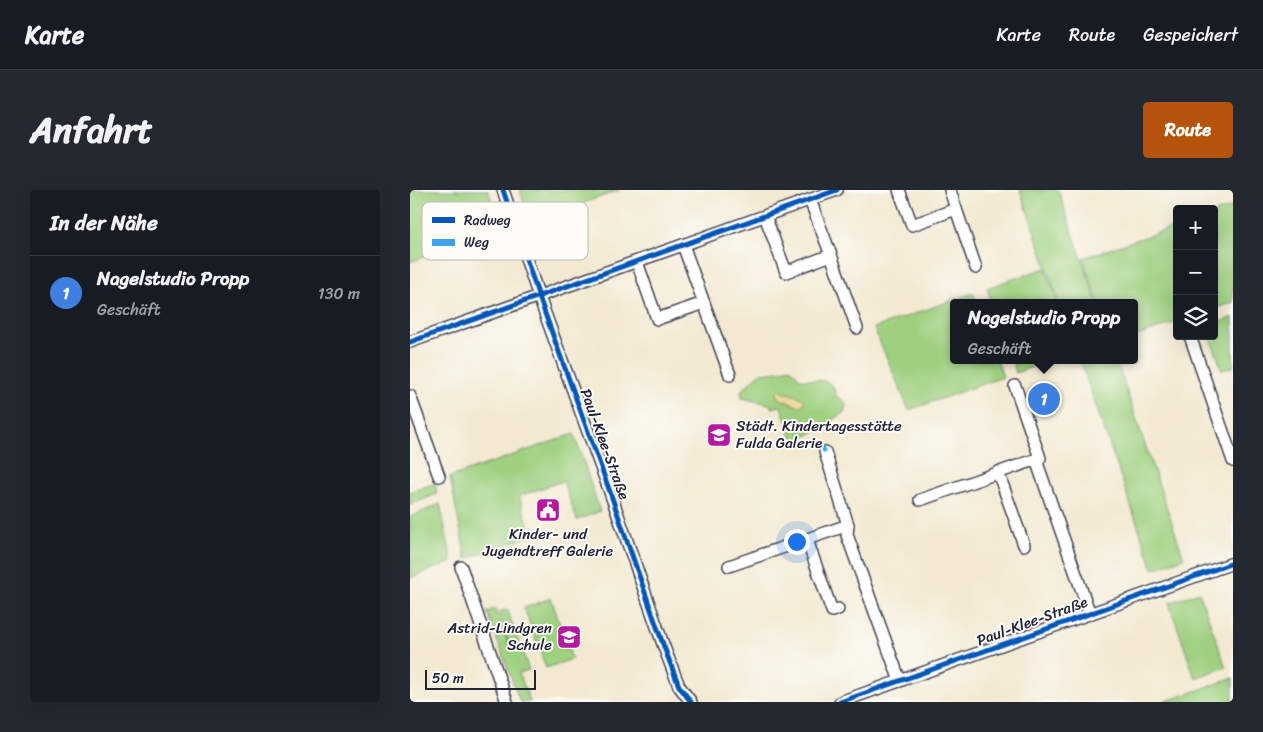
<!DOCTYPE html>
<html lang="de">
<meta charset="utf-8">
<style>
body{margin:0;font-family:Sriracha,sans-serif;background:#242831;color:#f1f3f6}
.controls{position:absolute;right:15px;top:15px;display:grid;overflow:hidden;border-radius:5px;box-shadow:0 5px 20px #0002}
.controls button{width:45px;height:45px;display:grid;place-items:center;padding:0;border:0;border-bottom:1px solid #363941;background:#171b24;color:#f1f3f6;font:25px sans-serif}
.scale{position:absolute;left:15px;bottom:12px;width:111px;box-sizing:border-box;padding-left:5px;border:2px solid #22223b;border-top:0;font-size:14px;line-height:18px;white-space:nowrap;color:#22223b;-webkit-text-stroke:4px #fdfcf7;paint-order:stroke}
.you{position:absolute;left:386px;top:351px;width:18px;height:18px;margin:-12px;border:4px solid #fff;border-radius:50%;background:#1a73e8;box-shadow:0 0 0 8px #1a73e833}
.badge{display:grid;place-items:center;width:32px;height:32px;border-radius:50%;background:#b45309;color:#fff;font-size:16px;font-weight:700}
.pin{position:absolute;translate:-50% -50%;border:2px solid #fff;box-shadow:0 1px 5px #0006}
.popup{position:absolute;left:540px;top:109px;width:188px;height:65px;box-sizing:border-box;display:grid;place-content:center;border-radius:5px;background:#171b24;filter:drop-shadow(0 1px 4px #0005);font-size:16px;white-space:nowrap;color:#9ea1a6}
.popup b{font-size:19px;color:#f1f3f6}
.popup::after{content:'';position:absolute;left:50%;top:100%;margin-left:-10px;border:10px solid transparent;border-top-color:#171b24}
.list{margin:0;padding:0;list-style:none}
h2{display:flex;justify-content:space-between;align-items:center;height:65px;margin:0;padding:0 20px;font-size:21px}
h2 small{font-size:16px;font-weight:400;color:#9ea1a6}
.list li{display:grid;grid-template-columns:32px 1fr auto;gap:15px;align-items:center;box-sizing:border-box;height:75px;padding:0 20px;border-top:1px solid #363941}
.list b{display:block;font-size:19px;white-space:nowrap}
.list p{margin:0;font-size:16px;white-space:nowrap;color:#9ea1a6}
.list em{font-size:16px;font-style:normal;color:#9ea1a6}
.icon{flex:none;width:28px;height:28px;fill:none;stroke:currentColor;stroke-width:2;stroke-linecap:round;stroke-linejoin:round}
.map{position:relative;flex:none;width:823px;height:512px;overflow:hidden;border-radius:5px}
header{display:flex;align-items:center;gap:30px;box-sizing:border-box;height:70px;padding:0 25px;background:#171b24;border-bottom:1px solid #363941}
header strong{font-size:24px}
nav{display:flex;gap:28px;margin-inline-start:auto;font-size:18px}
.intro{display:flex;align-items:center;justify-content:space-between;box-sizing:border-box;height:120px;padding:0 30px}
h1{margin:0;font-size:35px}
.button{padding:12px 22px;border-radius:5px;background:#b45309;color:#fff;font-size:18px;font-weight:700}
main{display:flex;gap:30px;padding:0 30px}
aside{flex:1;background:#171b24;border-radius:5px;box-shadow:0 5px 20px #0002}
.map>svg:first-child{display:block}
.green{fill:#9fd080;stroke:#60795e}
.sand{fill:#eeda9e;stroke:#887e6c}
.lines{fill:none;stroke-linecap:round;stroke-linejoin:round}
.minor-casing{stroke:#414052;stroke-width:14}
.minor{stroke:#fff;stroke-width:11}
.quiet{stroke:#3ea2ec;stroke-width:4;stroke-dasharray:8 4;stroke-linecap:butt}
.cycleway-casing{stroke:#fdfcf7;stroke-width:8}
.cycleway{stroke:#0057b8;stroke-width:5}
.labels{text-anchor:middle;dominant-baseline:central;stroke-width:4;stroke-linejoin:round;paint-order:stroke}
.poi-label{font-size:15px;fill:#22223b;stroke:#fdfcf7;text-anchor:start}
.street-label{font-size:15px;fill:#22223b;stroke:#fdfcf7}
.key{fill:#fdfcf7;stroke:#bbbbbf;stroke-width:1}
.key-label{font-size:14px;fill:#22223b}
</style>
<header>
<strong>Karte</strong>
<nav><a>Karte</a><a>Route</a><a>Gespeichert</a></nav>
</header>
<div class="intro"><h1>Anfahrt</h1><a class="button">Route</a></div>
<main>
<aside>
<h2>In der Nähe<small></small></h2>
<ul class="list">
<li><span class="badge" style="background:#3f7fe0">1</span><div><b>Nagelstudio Propp</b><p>Geschäft</p></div><em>130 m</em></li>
</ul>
</aside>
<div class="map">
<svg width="823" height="512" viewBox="0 0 823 512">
<rect width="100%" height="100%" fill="#fdfcf7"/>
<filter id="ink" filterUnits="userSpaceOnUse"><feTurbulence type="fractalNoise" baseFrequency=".02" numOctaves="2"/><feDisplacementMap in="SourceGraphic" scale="10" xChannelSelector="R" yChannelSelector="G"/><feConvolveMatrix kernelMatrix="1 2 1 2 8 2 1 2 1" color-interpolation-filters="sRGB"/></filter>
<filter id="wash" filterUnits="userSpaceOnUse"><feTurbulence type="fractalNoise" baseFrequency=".0096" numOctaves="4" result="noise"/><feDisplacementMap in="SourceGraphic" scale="20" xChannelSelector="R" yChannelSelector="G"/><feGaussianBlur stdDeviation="1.12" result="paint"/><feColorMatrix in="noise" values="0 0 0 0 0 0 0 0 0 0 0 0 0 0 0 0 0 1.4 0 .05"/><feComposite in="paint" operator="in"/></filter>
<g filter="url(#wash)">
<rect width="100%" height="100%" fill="#f3e9d1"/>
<g class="green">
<polygon points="0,0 78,0 92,40 0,72"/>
<polygon points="110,0 210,0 120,32"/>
<polygon points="610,0 648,0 687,113 649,113"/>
<polygon points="823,16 823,112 804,119 804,23"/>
<polygon points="767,36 767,132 724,147 724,113 688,113 673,68"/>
<polygon points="635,78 648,113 582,113 577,98"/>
<polygon points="563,103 567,113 544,113 544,170 587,170 593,187 499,220 464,138"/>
<polygon points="823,127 823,177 812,180 800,146 804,146 804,134"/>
<polygon points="602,170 641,170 606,183"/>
<polygon points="670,170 706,170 774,368 743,379"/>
<path d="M379,178L383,180L390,189C399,190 416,189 422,195C425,198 425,202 426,206L434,211L436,216L434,222L405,241L390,250H384L380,243L371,216L362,218L361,215L355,213L332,208L331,201L335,197L339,195L338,194L351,183L369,181Z"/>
<polygon points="164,244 190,321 167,330 153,291 109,306 122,345 56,369 40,287"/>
<polygon points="25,293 27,304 0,315 0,302"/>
<polygon points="30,314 42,372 0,388 0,327"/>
<polygon points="789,402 816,477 785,488 759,413"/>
<polygon points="141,408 162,469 136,478 114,418"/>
<polygon points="85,419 101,461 89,422 97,419 119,480 109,483 120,512 110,512 77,422"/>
<polygon points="823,488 823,512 753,512"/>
</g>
<polygon class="sand" points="370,201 392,208 394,210 394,214 389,217 369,208 367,204 367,202"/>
</g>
<g filter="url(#ink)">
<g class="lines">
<defs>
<g id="minor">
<polyline points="93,0 129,107 200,302 254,457 269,496 281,512"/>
<polyline points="489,0 502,35 546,19 540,0"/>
<polyline points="546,19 566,78"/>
<polyline points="355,26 376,82 421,65 400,10"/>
<polyline points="273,55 320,185"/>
<polyline points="421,65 447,138"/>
<polyline points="227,72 247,129 294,113"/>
<polyline points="780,146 823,271"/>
<polyline points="0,152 427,0"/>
<polyline points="0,206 29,286"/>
<polyline points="415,262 438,335 437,345 490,491"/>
<polyline points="626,270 680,424"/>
<polyline points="588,282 614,355"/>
<polyline points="510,310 630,268 605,196"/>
<polyline points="397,350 422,421 428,419"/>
<polyline points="319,376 438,335"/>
<polyline points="51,377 97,512"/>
<polyline points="430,512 823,373"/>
</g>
</defs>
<use href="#minor" class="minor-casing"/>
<use href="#minor" class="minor"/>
<polyline class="quiet" points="412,256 415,262"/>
<defs>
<g id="cycleway">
<polyline points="93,0 129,107 200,302 254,457 269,496 281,512"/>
<polyline points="0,152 427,0"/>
<polyline points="430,512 823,373"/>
</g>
</defs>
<use href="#cycleway" class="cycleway-casing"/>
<use href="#cycleway" class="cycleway"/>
</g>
</g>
<defs>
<symbol id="school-square" viewBox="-11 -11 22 22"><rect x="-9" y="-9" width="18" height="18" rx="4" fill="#b5179e" stroke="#fdfcf7"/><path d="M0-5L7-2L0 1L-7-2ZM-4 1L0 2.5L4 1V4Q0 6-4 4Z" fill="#fff"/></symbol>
<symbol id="civic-square" viewBox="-11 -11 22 22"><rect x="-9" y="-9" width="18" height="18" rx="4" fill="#b5179e" stroke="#fdfcf7"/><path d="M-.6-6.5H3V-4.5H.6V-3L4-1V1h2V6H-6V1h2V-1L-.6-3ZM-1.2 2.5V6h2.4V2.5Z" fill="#fff"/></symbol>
</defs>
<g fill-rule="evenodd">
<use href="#school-square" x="295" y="231" width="28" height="28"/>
<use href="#civic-square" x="124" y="306" width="28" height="28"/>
<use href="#school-square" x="145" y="433" width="28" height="28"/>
</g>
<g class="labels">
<g class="poi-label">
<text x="326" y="236">Städt. Kindertagesstätte<tspan x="326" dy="17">Fulda Galerie</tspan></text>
<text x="138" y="344" text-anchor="middle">Kinder- und<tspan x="138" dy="17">Jugendtreff Galerie</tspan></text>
<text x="142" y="438" text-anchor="end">Astrid-Lindgren<tspan x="142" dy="17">Schule</tspan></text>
</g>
<g class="street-label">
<text transform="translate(195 254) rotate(70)">Paul-Klee-Straße</text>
<text transform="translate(622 431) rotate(-20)">Paul-Klee-Straße</text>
</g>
</g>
<rect x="12" y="12" width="166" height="58" rx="8" class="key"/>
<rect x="22" y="27" width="23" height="6" fill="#0057b8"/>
<rect x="22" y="49" width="23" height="7" fill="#3ea2ec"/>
<g class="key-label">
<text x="54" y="35">Radweg</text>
<text x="54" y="57">Weg</text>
</g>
</svg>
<div class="controls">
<button>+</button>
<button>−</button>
<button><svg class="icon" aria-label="layers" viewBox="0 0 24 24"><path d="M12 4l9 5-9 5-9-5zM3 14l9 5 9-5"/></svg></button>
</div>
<div class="scale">50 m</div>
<div class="you"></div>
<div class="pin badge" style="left:634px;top:209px;background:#3f7fe0">1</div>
<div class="popup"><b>Nagelstudio Propp</b>Geschäft</div>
</div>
</main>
